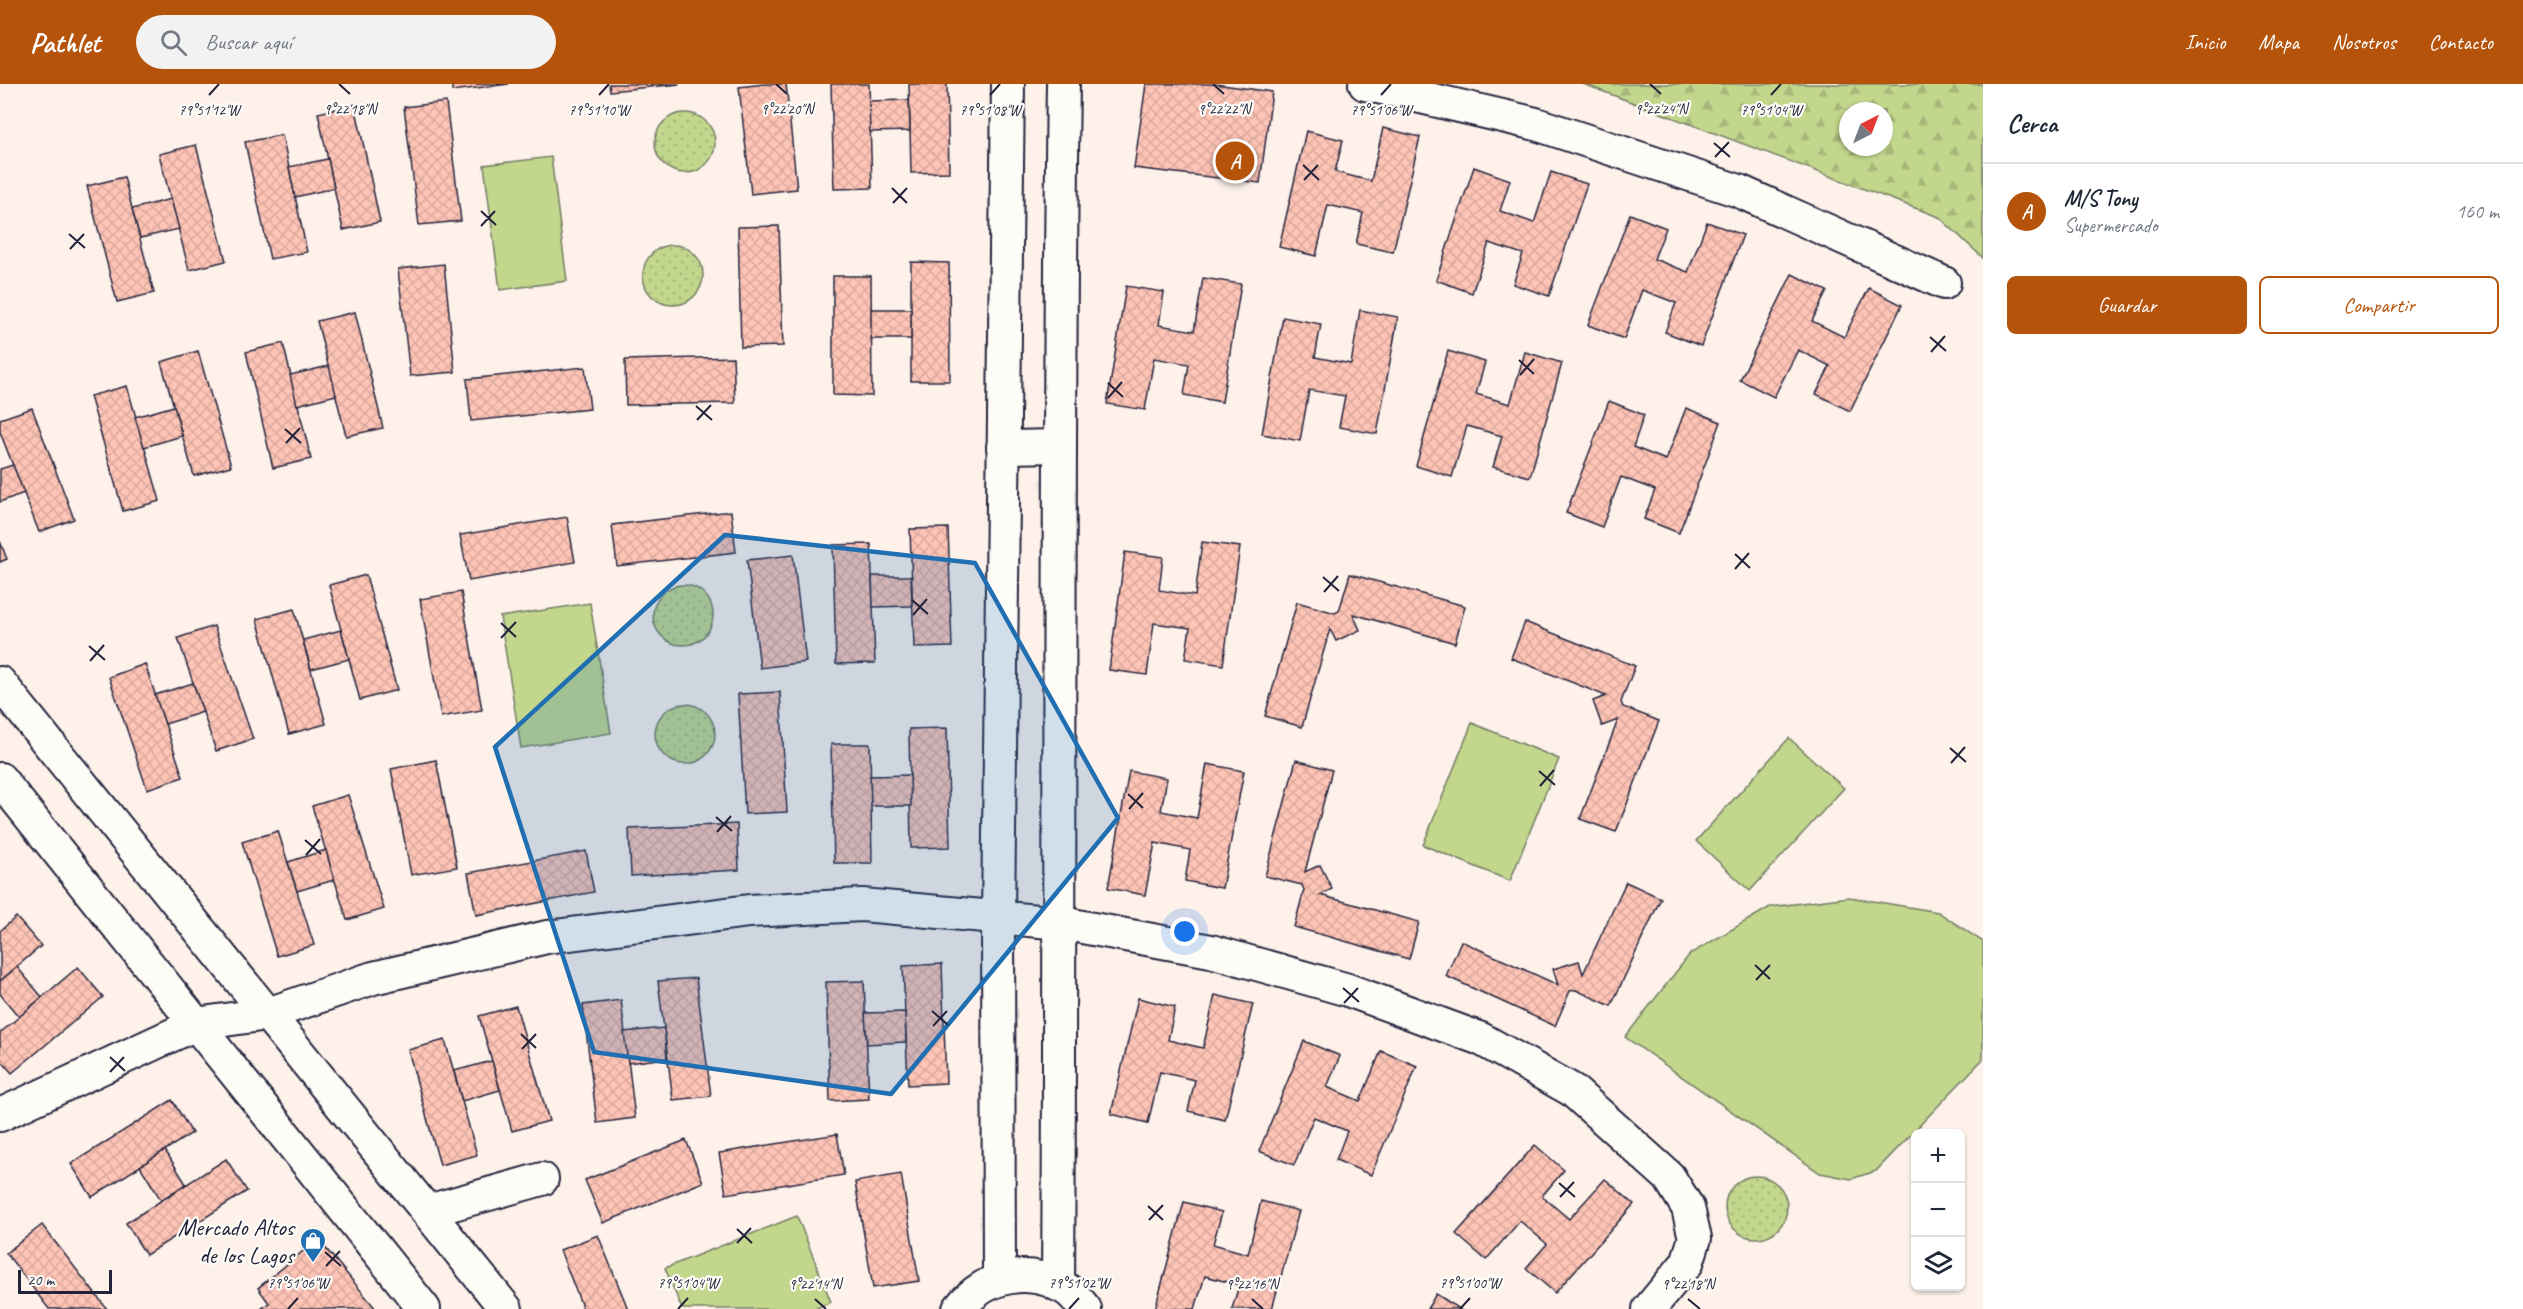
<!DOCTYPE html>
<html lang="es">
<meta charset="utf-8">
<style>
body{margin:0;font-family:Caveat,sans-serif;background:#f2f2f3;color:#1f2937}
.controls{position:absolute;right:18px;bottom:18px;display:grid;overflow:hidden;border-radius:9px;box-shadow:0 2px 4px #0004}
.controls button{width:54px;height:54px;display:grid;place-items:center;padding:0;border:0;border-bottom:2px solid #e0e1e3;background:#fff;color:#1f2937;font:30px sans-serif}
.compass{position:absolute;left:1839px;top:18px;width:54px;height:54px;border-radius:50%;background:#fff;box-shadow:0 2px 4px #0004;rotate:42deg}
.scale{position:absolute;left:18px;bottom:15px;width:94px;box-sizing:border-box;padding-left:6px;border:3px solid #22223b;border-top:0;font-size:16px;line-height:21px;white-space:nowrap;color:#22223b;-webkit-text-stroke:4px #fdfcf7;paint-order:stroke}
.you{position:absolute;left:1185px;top:848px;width:21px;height:21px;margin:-15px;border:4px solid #fff;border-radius:50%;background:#1a73e8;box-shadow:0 0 0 9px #1a73e833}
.badge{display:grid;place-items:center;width:39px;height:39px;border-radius:50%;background:#b45309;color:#fff;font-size:20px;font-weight:700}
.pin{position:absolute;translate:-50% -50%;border:3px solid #fff;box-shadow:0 2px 6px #0006}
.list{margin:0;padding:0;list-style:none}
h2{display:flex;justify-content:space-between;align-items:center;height:78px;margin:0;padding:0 24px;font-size:26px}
h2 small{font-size:20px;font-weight:400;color:#747a83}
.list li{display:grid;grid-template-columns:39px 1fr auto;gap:18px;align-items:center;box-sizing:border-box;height:96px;padding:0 24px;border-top:2px solid #e0e1e3}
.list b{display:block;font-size:22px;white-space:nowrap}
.list p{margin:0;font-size:20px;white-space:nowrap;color:#747a83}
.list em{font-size:20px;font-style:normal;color:#747a83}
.actions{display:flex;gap:12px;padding:18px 24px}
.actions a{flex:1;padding:14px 0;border:2px solid #b45309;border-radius:9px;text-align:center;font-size:21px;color:#b45309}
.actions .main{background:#b45309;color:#fff}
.icon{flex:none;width:33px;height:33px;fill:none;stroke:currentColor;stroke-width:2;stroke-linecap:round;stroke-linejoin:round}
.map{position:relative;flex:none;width:1983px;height:1225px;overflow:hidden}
header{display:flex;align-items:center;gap:36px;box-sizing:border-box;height:84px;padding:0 30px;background:#b45309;color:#fff}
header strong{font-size:28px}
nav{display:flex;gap:33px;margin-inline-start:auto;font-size:21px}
.search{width:420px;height:54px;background:#f2f2f3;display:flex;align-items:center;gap:15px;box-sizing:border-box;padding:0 21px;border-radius:33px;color:#747a83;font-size:22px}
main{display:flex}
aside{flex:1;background:#fff}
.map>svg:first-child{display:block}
.green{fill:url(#green-dots);stroke:#727c64;stroke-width:1.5}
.forest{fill:url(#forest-firs);stroke:#727c64;stroke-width:1.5;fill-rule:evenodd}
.pitch{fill:#c2d68c;stroke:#727c64;stroke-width:1.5}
.building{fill:url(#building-cross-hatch);stroke:#22223b;stroke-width:1.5}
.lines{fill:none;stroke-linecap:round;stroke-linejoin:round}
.minor-casing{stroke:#22223b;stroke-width:36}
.minor{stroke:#fdfcf7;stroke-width:32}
.marked{fill:#1f6fb2;fill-opacity:0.2;stroke:#1f6fb2;stroke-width:4.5;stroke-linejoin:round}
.ticks{fill:none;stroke:#22223b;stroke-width:2}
.labels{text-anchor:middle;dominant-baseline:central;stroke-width:4.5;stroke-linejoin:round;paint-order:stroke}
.poi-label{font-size:24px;fill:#22223b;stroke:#fdfcf7;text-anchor:end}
.ticks-label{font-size:15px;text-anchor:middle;fill:#22223b;stroke:#fdfcf7;stroke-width:4.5;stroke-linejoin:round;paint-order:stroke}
</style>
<header>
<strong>Pathlet</strong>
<div class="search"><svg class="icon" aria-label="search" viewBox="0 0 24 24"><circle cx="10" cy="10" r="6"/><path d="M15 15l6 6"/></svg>Buscar aquí</div>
<nav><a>Inicio</a><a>Mapa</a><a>Nosotros</a><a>Contacto</a></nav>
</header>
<main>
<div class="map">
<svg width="1983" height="1225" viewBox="0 0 1983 1225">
<defs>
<pattern id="green-dots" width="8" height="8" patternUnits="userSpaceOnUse" patternTransform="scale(1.5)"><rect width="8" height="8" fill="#c2d68c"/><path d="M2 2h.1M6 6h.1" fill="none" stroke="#a6b77a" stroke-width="1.8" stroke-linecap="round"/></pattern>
<pattern id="forest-firs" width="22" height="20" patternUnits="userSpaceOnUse" patternTransform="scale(1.5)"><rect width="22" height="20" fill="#c2d68c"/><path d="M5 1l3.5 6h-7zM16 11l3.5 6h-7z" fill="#a6b77a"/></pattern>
<pattern id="building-cross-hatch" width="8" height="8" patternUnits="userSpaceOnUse" patternTransform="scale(1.5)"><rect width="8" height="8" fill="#fec4b6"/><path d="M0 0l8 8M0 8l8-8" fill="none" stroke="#d9a89d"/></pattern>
</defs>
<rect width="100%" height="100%" fill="#fdf1ea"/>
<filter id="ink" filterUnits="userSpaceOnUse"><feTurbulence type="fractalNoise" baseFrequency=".0167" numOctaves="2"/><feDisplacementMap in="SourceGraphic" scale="12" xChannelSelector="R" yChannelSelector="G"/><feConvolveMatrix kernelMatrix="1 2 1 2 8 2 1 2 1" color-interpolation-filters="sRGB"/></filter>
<g filter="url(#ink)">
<g class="green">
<circle cx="685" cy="59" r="30"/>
<circle cx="673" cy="191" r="30"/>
<circle cx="683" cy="531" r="30"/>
<circle cx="685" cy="650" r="30"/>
<circle cx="1756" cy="1123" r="31"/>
</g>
<path class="forest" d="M1583,0H1983V174L1939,133ZM1848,27H1884V63H1848Z"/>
<g class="pitch">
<polygon points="551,73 567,197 500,206 484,81"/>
<polygon points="590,519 611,649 521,664 500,533"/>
<polygon points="1472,639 1559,675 1510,797 1423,761"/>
<polygon points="1789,654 1844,704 1750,807 1696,757"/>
<polygon points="1849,813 1938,828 1983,858 1983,975 1876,1087 1851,1095 1820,1089 1625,953 1690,870 1770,823"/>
<polygon points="797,1132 831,1218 814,1225 682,1225 665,1184"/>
</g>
<g class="building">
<polygon points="452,0 509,0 452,7"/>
<polygon points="609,0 680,0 610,7"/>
<polygon points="764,0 786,0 797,105 751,110 739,3"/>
<polygon points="831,0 869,0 872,104 834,105"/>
<polygon points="909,0 947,0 949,88 911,89"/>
<polygon points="1146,0 1215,0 1272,8 1260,99 1134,84"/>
<polygon points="909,16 910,47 870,48 869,17"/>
<polygon points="446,18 461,137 419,141 404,23"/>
<polygon points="355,21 380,138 343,146 318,29"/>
<polygon points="1383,44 1420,53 1393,168 1356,160 1363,129 1328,121 1316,172 1279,163 1306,47 1343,56 1335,88 1371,97"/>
<polygon points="282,51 307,168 270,175 245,58"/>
<polygon points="196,61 226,177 189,186 159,70"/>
<polygon points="328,75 334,104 295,113 289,83"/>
<polygon points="1474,83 1510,96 1500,127 1534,139 1551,88 1587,100 1549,212 1513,200 1523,170 1489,159 1472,209 1436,196"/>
<polygon points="124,93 154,209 117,218 87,102"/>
<polygon points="171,115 179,145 140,154 132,125"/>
<polygon points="1630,130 1666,144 1654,175 1688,188 1707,138 1743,151 1701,262 1665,248 1676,219 1642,206 1624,255 1588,241"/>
<polygon points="779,142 783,262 741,263 738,143"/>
<polygon points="911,178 949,179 950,297 911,297"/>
<polygon points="444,180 455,288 410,292 398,185"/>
<polygon points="1792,190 1827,207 1812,237 1844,253 1869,204 1902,221 1850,327 1816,310 1830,282 1798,266 1774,313 1740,296"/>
<polygon points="833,192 871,192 872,312 833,311"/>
<polygon points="1203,194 1241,200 1222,318 1184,311 1189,280 1154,274 1145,326 1107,320 1126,202 1164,208 1159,241 1194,247"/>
<rect x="871" y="225" width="40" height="30"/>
<polygon points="1360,226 1398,233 1377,350 1339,343 1345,312 1309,306 1300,357 1262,350 1283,233 1321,240 1315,273 1351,280"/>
<polygon points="355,228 383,344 346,352 317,237"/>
<polygon points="283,259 311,375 273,384 246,268"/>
<polygon points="198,267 231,382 194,392 161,278"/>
<polygon points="1448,267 1485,278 1476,310 1510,320 1525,268 1562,279 1530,393 1493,383 1502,352 1467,342 1452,393 1416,382"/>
<polygon points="733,273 735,319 626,321 625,276"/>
<polygon points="329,282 336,311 297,321 290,291"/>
<polygon points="585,283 590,325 471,337 467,295"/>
<polygon points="127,302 160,417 123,427 90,312"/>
<polygon points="1609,317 1644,331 1633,363 1666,376 1686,324 1721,338 1679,449 1644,435 1655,406 1621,393 1602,443 1566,429"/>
<polygon points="174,322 182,352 144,363 135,333"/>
<polygon points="32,324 74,435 39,448 0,348 0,335"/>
<polygon points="13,381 24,409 0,418 0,385"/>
<polygon points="731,427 736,468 617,482 612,441"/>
<polygon points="567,433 575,478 469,497 460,451"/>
<polygon points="948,444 952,563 914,564 910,445"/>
<polygon points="0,457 7,475 0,478"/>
<polygon points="1202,458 1240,463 1223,581 1185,575 1190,544 1154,539 1147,591 1109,586 1125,468 1163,473 1159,506 1195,512"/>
<polygon points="871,460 875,579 836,580 833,461"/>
<polygon points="793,471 806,578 760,584 747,476"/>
<polygon points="1350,490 1465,522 1455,559 1353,530 1360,546 1336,557 1330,545 1302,643 1265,632 1297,518 1335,529 1339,527"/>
<polygon points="366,491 397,606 360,616 329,501"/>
<polygon points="872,492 911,492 912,522 873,523"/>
<polygon points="461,508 482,626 441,633 420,515"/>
<polygon points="294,525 326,640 289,650 257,535"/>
<polygon points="1525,538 1635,582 1621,618 1623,623 1659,637 1616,748 1580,735 1618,636 1602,642 1593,617 1606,612 1511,574"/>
<polygon points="214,542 253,655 216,667 178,554"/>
<polygon points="341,546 349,575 311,585 303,556"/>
<polygon points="145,580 183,693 147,705 109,593"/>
<polygon points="193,599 203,628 165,640 155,611"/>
<polygon points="780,608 787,728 745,730 738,610"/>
<polygon points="947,644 950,763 911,764 909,645"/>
<polygon points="831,660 870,660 872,779 834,779"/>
<polygon points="436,676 457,783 411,791 391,685"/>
<polygon points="1296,676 1332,686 1305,788 1320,781 1332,805 1320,811 1419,838 1409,875 1294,843 1304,806 1302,801 1265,792"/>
<polygon points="1207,680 1244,687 1222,804 1185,797 1190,766 1155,759 1145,811 1108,804 1129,687 1167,694 1161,727 1197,734"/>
<polygon points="910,691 911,722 871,722 870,692"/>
<polygon points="348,711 384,825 347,836 312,722"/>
<polygon points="737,740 739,786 631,792 629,745"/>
<polygon points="278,747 314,861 277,872 242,758"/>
<polygon points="326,766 334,796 297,807 288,778"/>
<polygon points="586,767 594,808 476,831 468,789"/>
<polygon points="1626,798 1661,814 1611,922 1576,906 1570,907 1555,942 1446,892 1461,857 1558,901 1553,885 1579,877 1583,890"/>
<polygon points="16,833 41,862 0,897 0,847"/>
<polygon points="942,880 946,999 908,1001 903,882"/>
<polygon points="17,883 42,913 19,933 0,910 0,897"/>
<polygon points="78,883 103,913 12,989 0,975 0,949"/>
<polygon points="696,894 711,1012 673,1016 658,897"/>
<polygon points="864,897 869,1015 830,1017 826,898"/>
<polygon points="1215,911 1253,920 1225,1036 1188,1027 1195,996 1160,988 1148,1039 1111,1030 1138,914 1175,923 1168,956 1203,964"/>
<polygon points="621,916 635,1034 597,1039 583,921"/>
<polygon points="516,922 549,1037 512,1047 479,932"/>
<polygon points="905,928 906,958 867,960 865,929"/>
<polygon points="664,944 667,974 628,979 624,948"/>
<polygon points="445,956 477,1071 440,1081 408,966"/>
<polygon points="1304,957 1340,972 1327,1003 1360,1017 1381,967 1417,982 1371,1091 1336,1076 1347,1047 1314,1033 1294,1081 1259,1067"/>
<polygon points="492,977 500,1006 462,1017 454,987"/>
<polygon points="172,1016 192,1049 92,1113 71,1080"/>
<polygon points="837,1050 844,1091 726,1110 719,1069"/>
<polygon points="686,1056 703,1098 603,1139 585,1096"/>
<polygon points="1535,1061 1564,1086 1542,1112 1569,1135 1605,1095 1634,1120 1555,1209 1526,1184 1547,1160 1520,1137 1486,1176 1456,1150"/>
<polygon points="165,1066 186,1100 161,1116 140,1082"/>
<polygon points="226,1075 247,1107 146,1171 126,1139"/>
<polygon points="901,1090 919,1197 873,1204 855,1098"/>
<polygon points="1261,1117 1299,1127 1272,1225 1232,1225 1239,1201 1205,1192 1195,1225 1155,1225 1184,1118 1222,1128 1213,1160 1248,1170"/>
<polygon points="42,1141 107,1225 49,1225 6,1169"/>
<polygon points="598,1151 628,1225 583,1225 560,1166"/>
<polygon points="318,1155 376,1225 261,1225 269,1219 258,1204"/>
<polygon points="1436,1210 1460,1225 1427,1225"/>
</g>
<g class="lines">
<defs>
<g id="minor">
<polyline points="1365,0 1536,40 1739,107 1944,199"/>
<polyline points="1003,363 1058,362"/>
<polyline points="0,599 506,1225"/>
<polyline points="0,695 424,1225"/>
<polyline points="0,1031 196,940 268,930 373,894 547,853 749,827 862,821 1061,839 1211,867 1348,906 1481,955 1572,1006 1669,1093 1688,1124 1695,1154 1687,1179 1649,1225"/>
<polyline points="428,1127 542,1095"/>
<polyline points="999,1195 998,834 1008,0"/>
<path d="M1058,1201C1061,801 1057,400 1063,0"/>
<path d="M959,1225C985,1190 1033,1181 1069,1207C1075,1212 1080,1219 1085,1225"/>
</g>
</defs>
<use href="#minor" class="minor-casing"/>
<use href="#minor" class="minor"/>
</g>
</g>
<path class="marked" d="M725,451L975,479L1118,734L891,1010L594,968L495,663Z"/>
<path class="ticks" d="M339,0L350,10M776,0L787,10M1213,0L1224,10M1650,0L1661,10M209,11L219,0M599,11L609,0M990,11L1000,0M1381,11L1391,0M1771,11L1781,0M1714,59L1730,73M1715,73L1729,58M1303,81L1319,96M1304,96L1318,81M892,104L907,119M893,119L907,104M481,127L496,141M481,142L495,127M69,150L85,164M70,165L84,150M1930,253L1946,267M1931,268L1945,252M1519,276L1534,290M1520,291L1534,275M1108,299L1123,313M1108,314L1122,298M696,322L712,336M697,336L711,321M285,345L301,359M286,359L300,344M1735,470L1750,484M1735,485L1749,469M1323,493L1339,507M1324,508L1338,492M912,516L928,530M913,531L927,515M501,539L516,553M501,554L516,538M89,562L105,576M90,577L104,561M1950,664L1966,678M1951,679L1965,663M1539,687L1555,701M1540,702L1554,686M1128,710L1143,724M1129,725L1143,709M716,733L732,747M717,748L731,732M305,756L321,770M306,771L320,755M1755,881L1770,895M1756,896L1770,881M1343,904L1359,918M1344,919L1358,904M932,927L948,941M933,942L947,927M521,950L536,964M522,965L536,950M110,973L125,987M110,988L124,973M1559,1099L1575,1113M1560,1113L1574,1098M1148,1122L1163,1136M1149,1136L1163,1121M737,1145L752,1159M737,1159L751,1144M325,1168L341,1182M326,1182L340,1167M815,1215L826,1225M1252,1215L1263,1225M1688,1215L1700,1225M288,1225L298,1214M678,1225L688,1214M1069,1225L1079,1214M1460,1225L1470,1214"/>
<defs>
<symbol id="shop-pin" viewBox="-11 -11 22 30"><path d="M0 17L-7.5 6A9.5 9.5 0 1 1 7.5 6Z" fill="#1f6fb2" stroke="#fdfcf7"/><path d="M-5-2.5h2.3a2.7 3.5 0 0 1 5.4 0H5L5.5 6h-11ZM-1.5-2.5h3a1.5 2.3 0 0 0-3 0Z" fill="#fff"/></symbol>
</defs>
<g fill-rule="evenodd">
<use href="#shop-pin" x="298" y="1142" width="30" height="40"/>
</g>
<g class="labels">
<g class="poi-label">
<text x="294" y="1143">Mercado Altos<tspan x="294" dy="28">de los Lagos</tspan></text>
</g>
</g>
<g class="ticks-label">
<text x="1661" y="30">9°22'24"N</text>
<text x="350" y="30">9°22'18"N</text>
<text x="787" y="30">9°22'20"N</text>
<text x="1224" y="30">9°22'22"N</text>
<text x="209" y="31">79°51'12"W</text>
<text x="599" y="31">79°51'10"W</text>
<text x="990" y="31">79°51'08"W</text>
<text x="1771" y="31">79°51'04"W</text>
<text x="1381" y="31">79°51'06"W</text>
<text x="298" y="1204">79°51'06"W</text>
<text x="688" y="1204">79°51'04"W</text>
<text x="1079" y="1204">79°51'02"W</text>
<text x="1470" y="1204">79°51'00"W</text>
<text x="815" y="1205">9°22'14"N</text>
<text x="1252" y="1205">9°22'16"N</text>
<text x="1688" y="1205">9°22'18"N</text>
</g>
</svg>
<div class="controls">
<button>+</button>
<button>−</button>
<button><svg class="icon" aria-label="layers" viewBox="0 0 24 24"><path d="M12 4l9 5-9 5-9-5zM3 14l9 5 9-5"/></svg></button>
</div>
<svg class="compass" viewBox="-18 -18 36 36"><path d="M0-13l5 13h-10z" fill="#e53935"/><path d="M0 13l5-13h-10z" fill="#747a83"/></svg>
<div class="scale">20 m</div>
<div class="you"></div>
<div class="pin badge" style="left:1235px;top:77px">A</div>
</div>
<aside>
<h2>Cerca<small></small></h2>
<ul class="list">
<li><span class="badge">A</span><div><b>M/S Tony</b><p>Supermercado</p></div><em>160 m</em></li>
</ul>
<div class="actions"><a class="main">Guardar</a><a>Compartir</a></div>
</aside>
</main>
